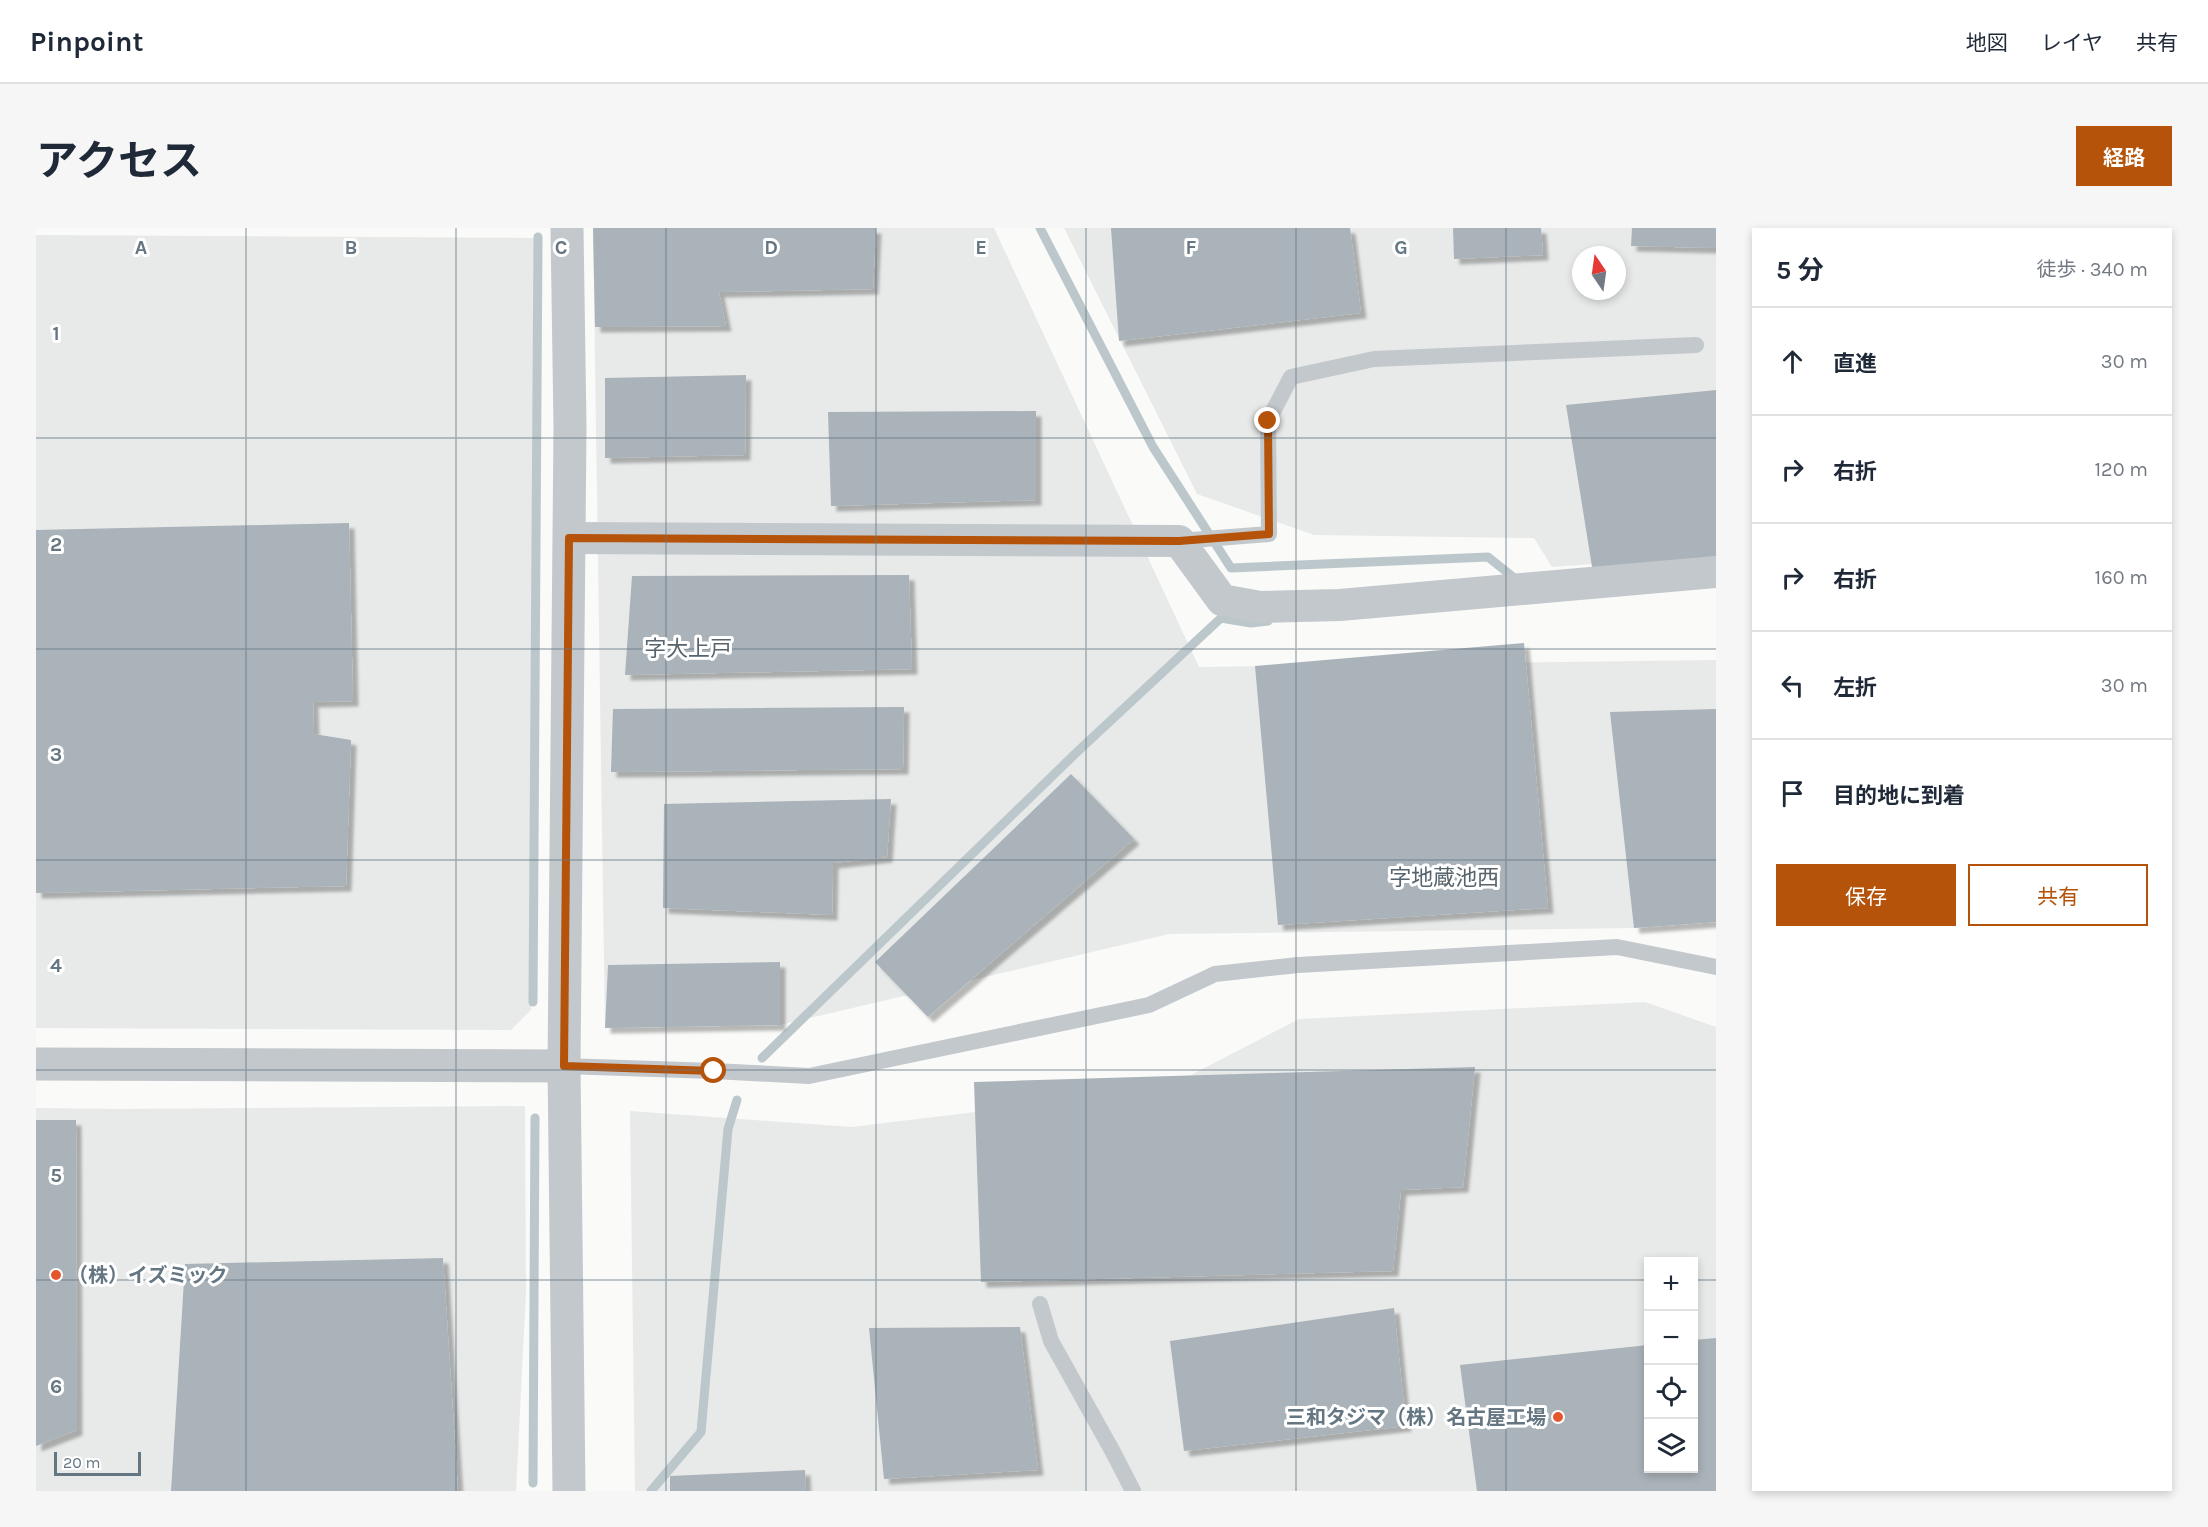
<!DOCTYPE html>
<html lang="ja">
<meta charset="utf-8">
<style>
body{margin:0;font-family:Karla,"Noto Sans JP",sans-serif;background:#f6f6f7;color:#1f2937}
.controls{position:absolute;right:18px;bottom:18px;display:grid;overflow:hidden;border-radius:0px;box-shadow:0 3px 9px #0003}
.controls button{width:54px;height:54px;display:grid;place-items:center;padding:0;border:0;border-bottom:2px solid #e0e1e3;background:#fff;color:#1f2937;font:30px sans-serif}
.compass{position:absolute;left:1536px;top:18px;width:54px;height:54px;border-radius:50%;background:#fff;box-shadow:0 3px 9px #0003;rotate:347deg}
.scale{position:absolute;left:18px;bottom:15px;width:87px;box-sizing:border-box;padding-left:6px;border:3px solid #657683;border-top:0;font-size:16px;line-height:21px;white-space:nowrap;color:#657683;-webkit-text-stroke:4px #fff;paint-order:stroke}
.stop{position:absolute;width:18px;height:18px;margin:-14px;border:4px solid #b45309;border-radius:50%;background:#fff}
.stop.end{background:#b45309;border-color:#fff;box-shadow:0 2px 6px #0008}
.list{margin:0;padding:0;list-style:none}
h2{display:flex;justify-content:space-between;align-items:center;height:78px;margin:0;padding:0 24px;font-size:26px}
h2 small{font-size:20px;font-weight:400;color:#747a83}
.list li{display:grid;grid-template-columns:39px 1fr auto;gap:18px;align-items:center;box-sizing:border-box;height:108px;padding:0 24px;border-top:2px solid #e0e1e3}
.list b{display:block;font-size:22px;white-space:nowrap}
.list em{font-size:20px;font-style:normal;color:#747a83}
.actions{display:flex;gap:12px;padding:18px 24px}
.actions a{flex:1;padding:14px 0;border:2px solid #b45309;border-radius:0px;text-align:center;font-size:21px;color:#b45309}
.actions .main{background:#b45309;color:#fff}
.icon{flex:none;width:33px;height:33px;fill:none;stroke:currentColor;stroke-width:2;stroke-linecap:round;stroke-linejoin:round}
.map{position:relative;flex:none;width:1680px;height:1263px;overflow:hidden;border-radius:0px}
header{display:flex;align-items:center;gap:36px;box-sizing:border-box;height:84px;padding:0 30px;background:#fff;border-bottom:2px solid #e0e1e3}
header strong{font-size:28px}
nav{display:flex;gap:33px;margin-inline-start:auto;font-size:21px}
.intro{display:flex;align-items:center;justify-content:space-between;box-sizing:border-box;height:144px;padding:0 36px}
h1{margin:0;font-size:42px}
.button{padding:15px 27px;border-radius:0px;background:#b45309;color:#fff;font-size:21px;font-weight:700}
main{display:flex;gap:36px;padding:0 36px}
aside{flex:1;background:#fff;border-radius:0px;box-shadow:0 3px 9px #0003}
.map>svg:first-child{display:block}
.built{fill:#e8e9e9;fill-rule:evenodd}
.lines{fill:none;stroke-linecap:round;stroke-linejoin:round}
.stream{stroke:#bbc7cb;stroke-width:9}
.building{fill:#aab3b9;filter:url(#shadow)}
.service{stroke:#c3c8cc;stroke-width:16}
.minor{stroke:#c3c8cc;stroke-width:32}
.tertiary{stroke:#c3c8cc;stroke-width:33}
.route{stroke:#b45309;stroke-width:8}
.grid{fill:none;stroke:#657683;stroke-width:1.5;stroke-opacity:0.55}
.poi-dot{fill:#e4572e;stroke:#fff;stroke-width:2}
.labels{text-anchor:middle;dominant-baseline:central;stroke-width:6;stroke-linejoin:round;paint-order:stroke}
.poi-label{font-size:20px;font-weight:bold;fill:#657683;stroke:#fff;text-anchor:start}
.quarter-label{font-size:22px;fill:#57646e;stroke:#fff}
.grid-label{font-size:20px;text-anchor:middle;font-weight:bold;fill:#657683;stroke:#fff;stroke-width:6;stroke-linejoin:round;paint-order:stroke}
</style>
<header>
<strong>Pinpoint</strong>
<nav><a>地図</a><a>レイヤ</a><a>共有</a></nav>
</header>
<div class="intro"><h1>アクセス</h1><a class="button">経路</a></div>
<main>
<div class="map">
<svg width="1680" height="1263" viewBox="0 0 1680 1263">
<defs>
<filter id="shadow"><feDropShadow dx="5.5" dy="5.5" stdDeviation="1.5" flood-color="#0004"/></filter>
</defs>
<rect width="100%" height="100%" fill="#fafaf8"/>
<g class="built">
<polygon points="557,0 958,0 1163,439 1680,432 1680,694 1598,700 1133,706 744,797 569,800"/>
<path d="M1028,0H1680V327L1516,339L1498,310L1278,307L1161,266ZM1545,27H1581V63H1545Z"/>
<polygon points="0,7 498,10 495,782 475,802 0,800"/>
<path d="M1609,774L1680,799V1263H599L594,883L816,899L1128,861L1263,791ZM1612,1034H1658V1240H1612Z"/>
<polygon points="489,878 490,1064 480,1263 0,1263 0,880 83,881"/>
</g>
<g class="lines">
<g class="stream">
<polyline points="1004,0 1117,219 1195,340 1452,329 1477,349"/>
<polyline points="497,774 502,9"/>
<polyline points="726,830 1041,524 1185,390 1215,395 1232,393"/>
<polyline points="497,1255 499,890"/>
<polyline points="615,1263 665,1204 692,901 701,872"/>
</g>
</g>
<g class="building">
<polygon points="557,0 840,0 837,61 683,64 690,98 559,99"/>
<polygon points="1075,0 1314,0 1325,85 1083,113"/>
<polygon points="1417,0 1505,0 1507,27 1418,31"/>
<polygon points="1596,0 1680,0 1680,20 1595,18"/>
<polygon points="710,147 709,227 569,230 569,150"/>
<polygon points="1680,162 1680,329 1557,345 1530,177"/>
<polygon points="1000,183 1000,272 795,278 792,184"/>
<polygon points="313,295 317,473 277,474 278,506 315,512 310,658 0,665 0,302"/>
<polygon points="873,347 876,441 589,447 596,348"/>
<polygon points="1488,415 1512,680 1242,697 1219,438"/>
<polygon points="868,479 867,541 575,544 577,481"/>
<polygon points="1680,481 1680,694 1598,700 1574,484"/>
<polygon points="1035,546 1098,611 892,789 839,734"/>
<polygon points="855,571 851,629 797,635 796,687 627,680 628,576"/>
<polygon points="744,734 744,797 569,800 572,737"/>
<polygon points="1439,839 1427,959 1365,962 1357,1043 945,1054 938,854"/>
<polygon points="0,892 40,892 41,1202 0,1218"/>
<polygon points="407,1030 422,1263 135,1263 149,1036"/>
<polygon points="1358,1080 1370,1198 1148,1223 1134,1113"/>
<polygon points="984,1099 1002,1242 848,1251 833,1100"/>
<polygon points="1680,1110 1680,1263 1441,1263 1424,1137 1612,1117 1612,1240 1658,1240 1658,1112"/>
<polygon points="769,1242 770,1263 634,1263 634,1248"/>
</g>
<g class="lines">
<g class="service">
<polyline points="1143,313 1233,306 1232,193 1255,149 1338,131 1660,117"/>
<polyline points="528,838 678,843 773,848 1113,777 1179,746 1262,737 1581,719 1680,739"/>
<polyline points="1004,1076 1015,1113 1077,1224 1097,1263"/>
</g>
<polyline class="minor" points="533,310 1143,313 1186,372 1224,379 1304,377 1680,344"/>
<g class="tertiary">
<polyline points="531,0 534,199 528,838 533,1263"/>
<polyline points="0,836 528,838"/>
</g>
</g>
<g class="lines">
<polyline class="route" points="678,843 528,838 533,310 1143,313 1233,306 1232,193"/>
</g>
<path class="grid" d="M210,0V1263M420,0V1263M630,0V1263M840,0V1263M1050,0V1263M1260,0V1263M1470,0V1263M0,210H1680M0,421H1680M0,632H1680M0,842H1680M0,1052H1612M1658,1052H1680"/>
<g class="poi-dot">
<circle cx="20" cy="1047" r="6"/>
<circle cx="1522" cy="1189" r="6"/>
</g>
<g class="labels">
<g class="poi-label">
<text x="32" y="1047">（株）イズミック</text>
<text x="1510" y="1189" text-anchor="end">三和タジマ（株）名古屋工場</text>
</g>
<g class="quarter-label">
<text x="652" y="421">字大上戸</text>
<text x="1408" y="650">字地蔵池西</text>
</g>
</g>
<g class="grid-label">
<text x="105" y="26">A</text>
<text x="315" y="26">B</text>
<text x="525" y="26">C</text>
<text x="735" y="26">D</text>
<text x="945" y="26">E</text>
<text x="1155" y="26">F</text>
<text x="1365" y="26">G</text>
<text x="20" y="112">1</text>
<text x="20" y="323">2</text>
<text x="20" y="533">3</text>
<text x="20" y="744">4</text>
<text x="20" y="954">5</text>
<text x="20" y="1165">6</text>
</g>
</svg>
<div class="controls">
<button>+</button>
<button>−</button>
<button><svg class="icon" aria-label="locate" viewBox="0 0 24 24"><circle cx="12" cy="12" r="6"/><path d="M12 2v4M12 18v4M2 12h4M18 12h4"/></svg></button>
<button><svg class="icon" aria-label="layers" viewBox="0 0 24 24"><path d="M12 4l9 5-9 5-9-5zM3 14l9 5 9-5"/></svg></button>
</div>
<svg class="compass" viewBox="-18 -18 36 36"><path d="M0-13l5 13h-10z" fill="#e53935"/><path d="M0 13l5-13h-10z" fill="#747a83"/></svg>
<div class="scale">20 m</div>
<div class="stop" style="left:678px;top:843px"></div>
<div class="stop end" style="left:1232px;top:193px"></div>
</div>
<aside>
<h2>5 分<small>徒歩 · 340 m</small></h2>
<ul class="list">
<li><svg class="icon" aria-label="ahead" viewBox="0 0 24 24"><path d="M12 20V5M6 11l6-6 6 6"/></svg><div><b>直進</b></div><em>30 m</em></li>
<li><svg class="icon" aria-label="right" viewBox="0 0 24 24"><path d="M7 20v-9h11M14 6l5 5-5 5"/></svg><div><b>右折</b></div><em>120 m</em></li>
<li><svg class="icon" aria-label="right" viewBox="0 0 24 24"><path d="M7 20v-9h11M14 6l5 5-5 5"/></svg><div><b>右折</b></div><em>160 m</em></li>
<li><svg class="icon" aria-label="left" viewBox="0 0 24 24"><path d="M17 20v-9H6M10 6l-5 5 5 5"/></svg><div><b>左折</b></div><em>30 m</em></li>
<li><svg class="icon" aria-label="arrive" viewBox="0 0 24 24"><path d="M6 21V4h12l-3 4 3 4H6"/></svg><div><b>目的地に到着</b></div></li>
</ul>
<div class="actions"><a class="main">保存</a><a>共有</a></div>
</aside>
</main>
